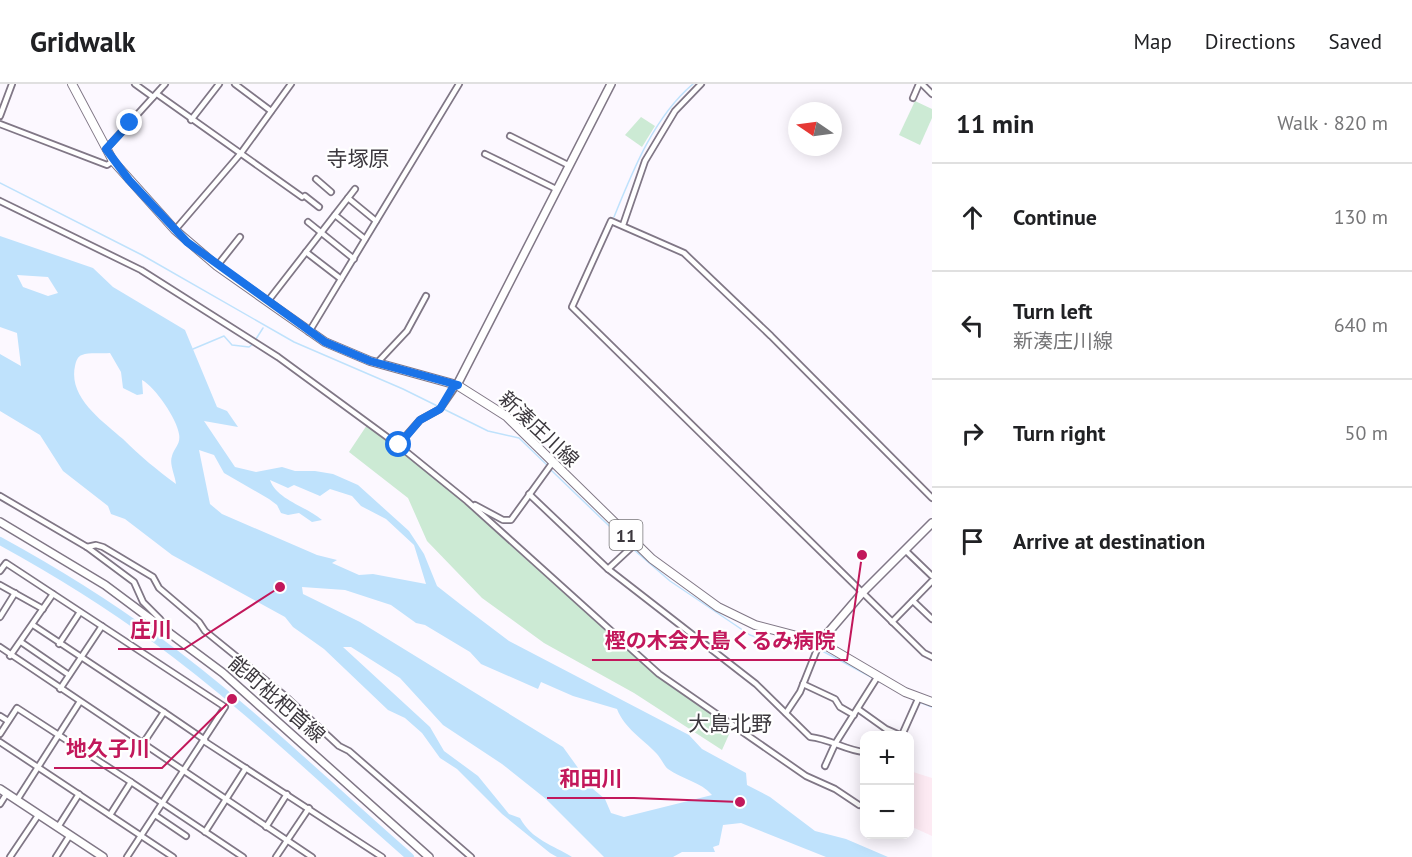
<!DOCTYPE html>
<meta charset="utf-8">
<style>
body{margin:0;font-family:"PT Sans","Noto Sans JP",sans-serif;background:#f2f2f2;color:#202124}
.controls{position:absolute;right:18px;bottom:18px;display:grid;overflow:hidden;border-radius:12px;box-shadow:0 3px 15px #0003}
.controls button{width:54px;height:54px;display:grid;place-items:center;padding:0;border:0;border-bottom:2px solid #e0e0e0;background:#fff;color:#202124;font:30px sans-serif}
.compass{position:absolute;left:788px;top:18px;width:54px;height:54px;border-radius:50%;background:#fff;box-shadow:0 3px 15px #0003;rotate:283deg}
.stop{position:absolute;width:18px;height:18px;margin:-14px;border:4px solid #1a73e8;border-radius:50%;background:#fff}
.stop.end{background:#1a73e8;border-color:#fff;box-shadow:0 2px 6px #0008}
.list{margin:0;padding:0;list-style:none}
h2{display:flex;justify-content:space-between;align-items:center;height:78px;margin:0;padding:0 24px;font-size:26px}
h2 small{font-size:20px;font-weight:400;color:#757577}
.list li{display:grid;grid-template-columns:39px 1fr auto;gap:18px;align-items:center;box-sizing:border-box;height:108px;padding:0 24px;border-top:2px solid #e0e0e0}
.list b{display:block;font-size:22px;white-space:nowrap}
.list p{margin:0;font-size:20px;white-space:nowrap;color:#757577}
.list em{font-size:20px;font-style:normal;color:#757577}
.icon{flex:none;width:33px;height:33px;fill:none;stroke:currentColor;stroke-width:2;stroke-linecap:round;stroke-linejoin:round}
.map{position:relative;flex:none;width:932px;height:773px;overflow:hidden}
header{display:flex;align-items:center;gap:36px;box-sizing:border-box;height:84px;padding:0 30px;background:#fff;border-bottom:2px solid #e0e0e0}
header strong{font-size:28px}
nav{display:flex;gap:33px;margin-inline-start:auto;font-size:21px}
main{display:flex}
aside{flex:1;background:#fff}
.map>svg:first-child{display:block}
.industrial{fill:#fdeaf3}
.green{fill:#ccead4}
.water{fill:#bfe2fc;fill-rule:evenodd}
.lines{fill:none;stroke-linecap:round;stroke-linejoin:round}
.stream{stroke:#bfe2fc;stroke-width:1.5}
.river{stroke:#bfe2fc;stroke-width:8}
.street-casing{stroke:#807786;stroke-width:8}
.secondary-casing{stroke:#807786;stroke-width:10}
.primary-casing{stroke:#807786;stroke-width:10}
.street{stroke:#fff;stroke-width:4.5}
.secondary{stroke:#fff;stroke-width:7}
.primary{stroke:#fff;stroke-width:8}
.route{stroke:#1a73e8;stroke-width:8}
.labels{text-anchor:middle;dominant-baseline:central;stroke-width:4.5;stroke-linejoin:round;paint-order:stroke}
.shield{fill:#fff;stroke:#767478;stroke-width:1.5}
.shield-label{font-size:18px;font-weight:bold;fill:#3c383e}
.street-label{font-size:20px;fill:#3c383e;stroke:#fff}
.neighbourhood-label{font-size:21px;fill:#3c383e;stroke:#fff}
.leader{fill:none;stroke:#c2185b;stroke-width:2}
.callout-dot{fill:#c2185b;stroke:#fff;stroke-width:2}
.callout-label{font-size:21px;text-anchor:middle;font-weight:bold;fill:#c2185b;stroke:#fff;stroke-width:4.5;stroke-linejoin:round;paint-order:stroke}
</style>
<header>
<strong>Gridwalk</strong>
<nav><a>Map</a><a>Directions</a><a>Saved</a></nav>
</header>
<main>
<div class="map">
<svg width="932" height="773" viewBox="0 0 932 773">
<rect width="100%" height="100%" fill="#fcf8ff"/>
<polygon class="industrial" points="910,687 932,694 932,752 910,742"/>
<g class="green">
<polygon points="915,17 932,25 932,34 920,61 899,51"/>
<polygon points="641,33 655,42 642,63 625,51"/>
<polygon points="367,341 442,399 631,569 731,646 722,666 634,609 544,559 482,514 427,457 408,414 349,368"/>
</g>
<path class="water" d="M0,152L93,184L113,203L185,246L217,323L227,327L238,343L204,337L235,383L256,388L282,383L295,387H315L333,390L358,401L409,447L424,470L437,502L460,520L509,557L689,651L702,665L746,689L747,701L770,713L815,747L846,755L888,773H826L741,739L723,741L719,761L713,763L715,768H682L673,773H604L546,715L502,680L443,641L400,594L351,563H343L430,643L444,667L478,692L509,730L520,734C532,756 553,761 572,773H557L550,769L502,730L457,685L440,674L422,649L405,634L388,626L324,565L293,543L285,533L172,471L125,435L111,430L108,422L63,387L40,351L0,327V270L21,282L17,249L0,243ZM17,191L48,193L58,209L48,212L23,203ZM110,269L121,288L123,304L137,311L143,310L142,296C155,303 177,335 179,350C181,360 174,364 172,372C169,380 175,391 176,400C157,386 140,372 123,355C104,338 68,314 75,282C76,277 78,272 82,271C89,268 102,270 110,269ZM199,366L214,371L224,389L269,415L277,421L281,429L288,431L299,429L312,438L322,436C306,422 277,416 270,396L288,404L294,401L320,412L330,405L352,412L361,422L386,435L414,461L426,500L373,490L359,491L332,479L337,476L317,471L222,430L210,420ZM302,503L345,506L391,521L416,539L425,541L470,568L481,580L538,605L541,598L573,612L617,625C625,645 642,654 657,670C661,674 664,682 668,685C682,695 701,698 712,711L624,733L611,729L605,715L593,705L596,696L581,688L563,663L360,538L303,510Z"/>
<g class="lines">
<g class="stream">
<polyline points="0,99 142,171 294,258 403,305 488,347 519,354 548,382"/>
<path d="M614,133C633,86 654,33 693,0"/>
<polyline points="256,255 263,244"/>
<polyline points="193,265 224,252 232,261 249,263 254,259"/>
<polyline points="551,386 630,462"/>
<polyline points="633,465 670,497 750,551 767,557 813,562 914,616"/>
<polyline points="919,618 932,623"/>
</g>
<path class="river" d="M0,457C53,486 105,518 154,554C245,620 325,699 410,773"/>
<defs>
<g id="street">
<polyline points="135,0 153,13"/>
<polyline points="235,0 271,27"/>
<polyline points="922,0 932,10"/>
<polyline points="157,10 302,113"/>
<polyline points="913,14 919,0"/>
<polyline points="0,32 12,0"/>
<polyline points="191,36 219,0"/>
<polyline points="0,40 107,81 113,77"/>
<polyline points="510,52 568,81"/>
<polyline points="106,65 165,0"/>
<polyline points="485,70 556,105"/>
<polyline points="316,95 331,108"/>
<polyline points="305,112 319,123"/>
<polyline points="348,114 376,137"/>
<polyline points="0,117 141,186 278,273 398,361 467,417 659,590 806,692 835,705 859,721"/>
<polyline points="335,131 365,155"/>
<polyline points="308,138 354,175"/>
<polyline points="623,141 645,77 675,27 701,0"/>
<polyline points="175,146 241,69 291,0"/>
<polyline points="306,168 341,195"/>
<polyline points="217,182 240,153"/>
<polyline points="268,217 355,105"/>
<polyline points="309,248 459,0"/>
<polyline points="377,279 407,247 426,212"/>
<polyline points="398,361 420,336 440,325 456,302"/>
<path d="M529,410L608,485L756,600L810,653C830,655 845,666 864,668"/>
<polyline points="0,412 87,463 134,498 143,518 160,535 165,544"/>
<polyline points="932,414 771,252 684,169 611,137 572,223 924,569 932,573"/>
<polyline points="475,421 503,436 511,436 553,378"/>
<polyline points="87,463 96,461 103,463 153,493 159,504 199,538 205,547 284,611 339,662 349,667 471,773"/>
<polyline points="905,466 932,492"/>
<polyline points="608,485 635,460"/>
<polyline points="0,487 6,479 225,623 127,773"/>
<polyline points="0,501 43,525"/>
<polyline points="913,517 932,535"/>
<polyline points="0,533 15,509"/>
<polyline points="892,538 932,497"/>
<polyline points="33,541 164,628"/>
<polyline points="21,558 69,591"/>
<polyline points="59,560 80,528"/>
<polyline points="0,563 312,773"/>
<polyline points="10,572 53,510"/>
<polyline points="803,600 835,615 840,623 854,631"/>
<polyline points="60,605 102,542"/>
<polyline points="858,625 886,645 902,652"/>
<polyline points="786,629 800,608 820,558"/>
<polyline points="0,632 8,637"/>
<polyline points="0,650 17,624 131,698"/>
<polyline points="902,651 919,613"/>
<polyline points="204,657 382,773"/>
<polyline points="0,658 173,773"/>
<polyline points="142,661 164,628 205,656"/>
<polyline points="825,682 835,660 878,592"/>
<polyline points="17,716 79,619"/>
<polyline points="0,720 7,709"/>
<polyline points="110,731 131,698 243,773"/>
<polyline points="155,731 186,752"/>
<polyline points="58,743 79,710"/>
<polyline points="266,743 287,710"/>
<polyline points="205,748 246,684"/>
<polyline points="10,773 39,730"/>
<polyline points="56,773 70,751"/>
<polyline points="276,773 309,724"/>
</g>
<g id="secondary">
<polyline points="457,301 611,0"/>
<polyline points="0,438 105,501 223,589 429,773"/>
<polyline points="820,558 863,508 932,439"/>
<polyline points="0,705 103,773"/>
</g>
<polyline id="primary" points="72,0 113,77 175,146 217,182 325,258 370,277 457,301 506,332 652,475 718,523 755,541 820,558 905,608 932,618"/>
</defs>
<use href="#street" class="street-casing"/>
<use href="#secondary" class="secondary-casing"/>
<use href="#primary" class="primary-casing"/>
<use href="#street" class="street"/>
<use href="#secondary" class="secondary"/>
<use href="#primary" class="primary"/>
</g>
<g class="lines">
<polyline class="route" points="130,39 106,65 129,96 187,158 325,258 370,277 458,301 453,303 440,325 420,336 399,361"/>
</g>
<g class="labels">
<rect class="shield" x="609.5" y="436" width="33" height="30" rx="4.5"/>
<g class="shield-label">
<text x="626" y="451">11</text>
</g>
<g class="street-label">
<text transform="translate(539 345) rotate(43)">新湊庄川線</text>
<text transform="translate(277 615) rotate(41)">能町枇杷首線</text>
</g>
<g class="neighbourhood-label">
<text x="358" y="74">寺塚原</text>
<text x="730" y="639">大島北野</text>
</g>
</g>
<path class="leader" d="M280 503L184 565H118M862 471L847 576H592M232 615L162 684H54M740 718L634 714H547"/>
<g class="callout-dot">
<circle cx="280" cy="503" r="6"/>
<circle cx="862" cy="471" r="6"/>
<circle cx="232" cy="615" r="6"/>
<circle cx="740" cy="718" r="6"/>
</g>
<g class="callout-label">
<text x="151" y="553">庄川</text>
<text x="720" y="564">樫の木会大島くるみ病院</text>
<text x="108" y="672">地久子川</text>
<text x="591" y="702">和田川</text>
</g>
</svg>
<div class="controls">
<button>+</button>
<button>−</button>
</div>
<svg class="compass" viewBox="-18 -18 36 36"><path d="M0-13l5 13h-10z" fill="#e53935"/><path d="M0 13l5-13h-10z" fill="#757577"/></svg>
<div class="stop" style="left:399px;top:361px"></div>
<div class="stop end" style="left:130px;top:39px"></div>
</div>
<aside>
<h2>11 min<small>Walk · 820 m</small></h2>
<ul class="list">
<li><svg class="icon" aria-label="ahead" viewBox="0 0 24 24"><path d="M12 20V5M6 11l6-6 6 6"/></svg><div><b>Continue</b></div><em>130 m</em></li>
<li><svg class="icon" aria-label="left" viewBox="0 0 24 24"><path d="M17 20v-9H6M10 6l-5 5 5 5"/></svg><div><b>Turn left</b><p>新湊庄川線</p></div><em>640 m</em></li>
<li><svg class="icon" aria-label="right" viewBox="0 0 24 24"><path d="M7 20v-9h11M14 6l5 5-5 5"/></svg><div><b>Turn right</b></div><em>50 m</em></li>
<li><svg class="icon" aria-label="arrive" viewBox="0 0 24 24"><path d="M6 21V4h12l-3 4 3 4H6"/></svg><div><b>Arrive at destination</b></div></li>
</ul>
</aside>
</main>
